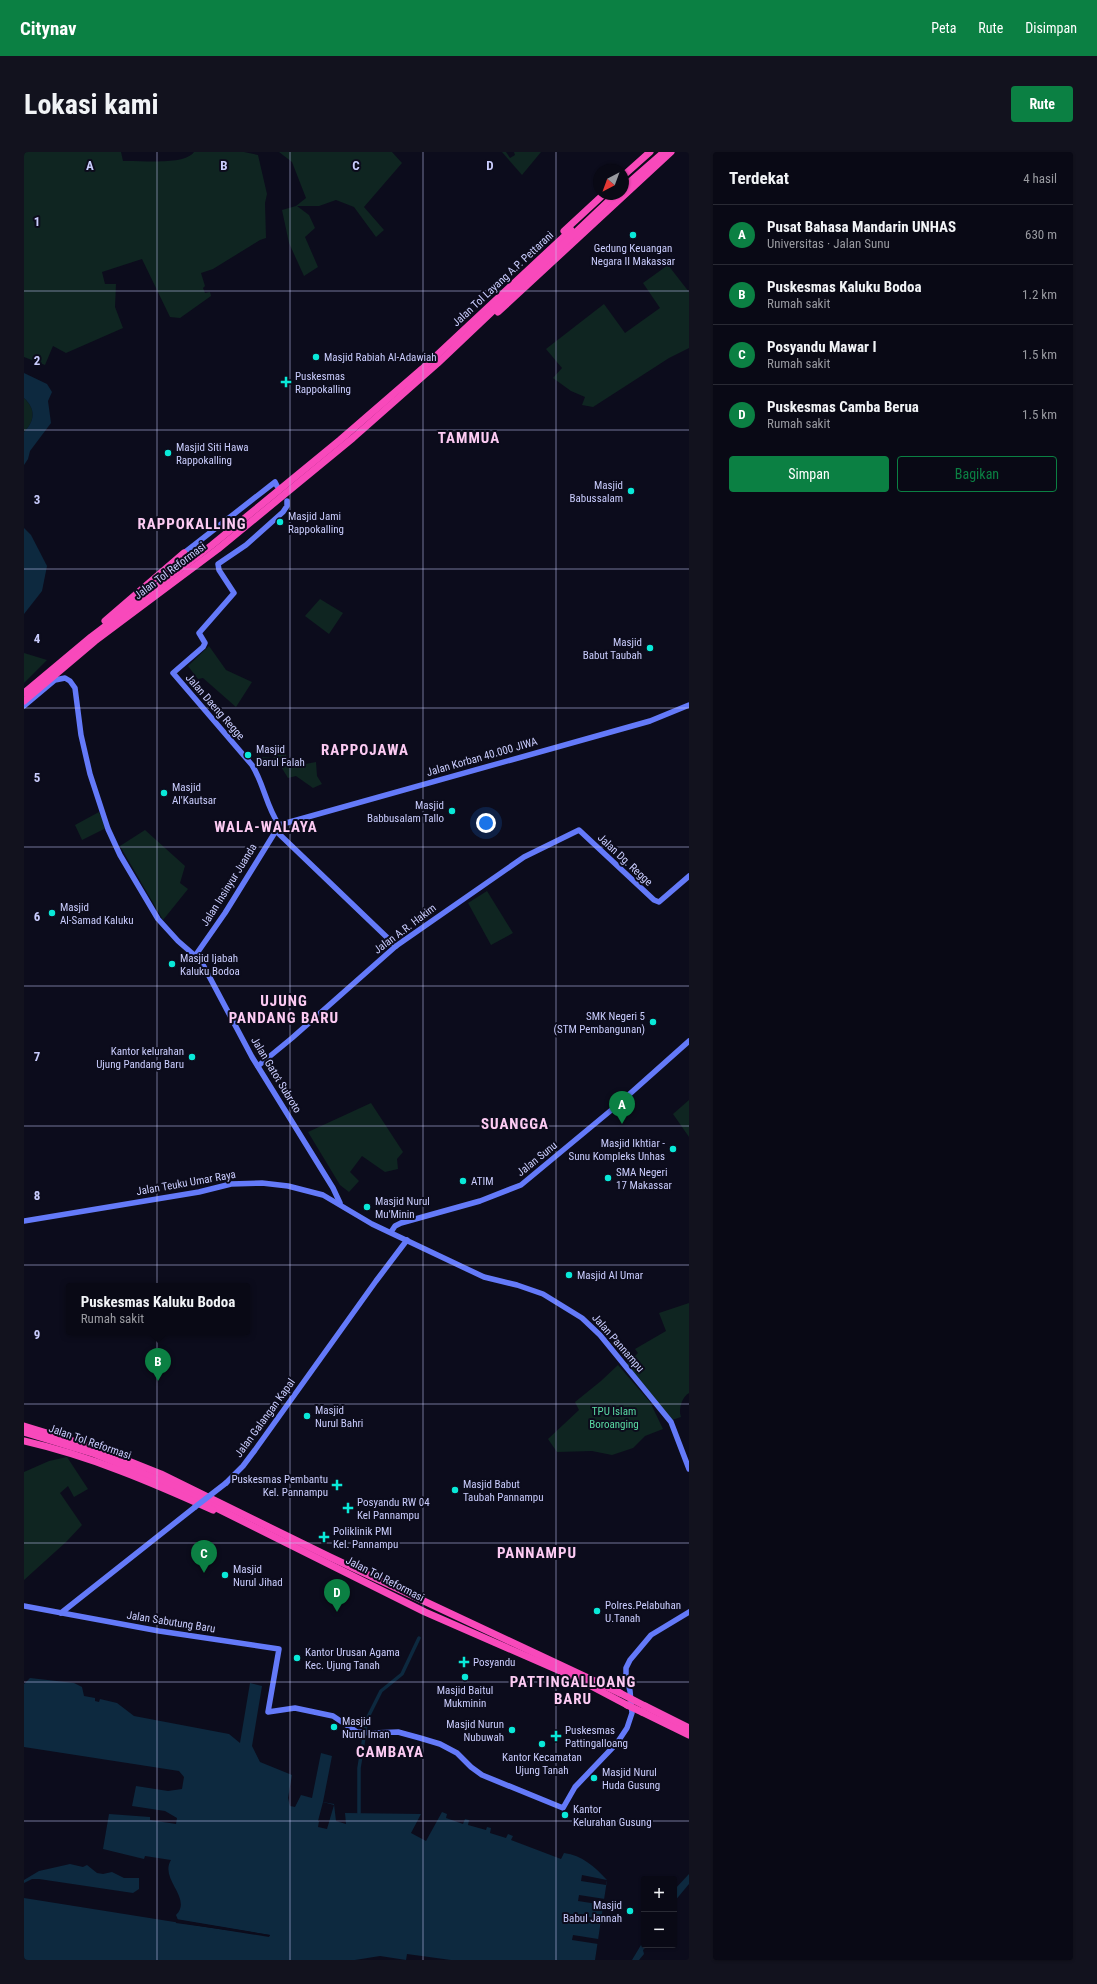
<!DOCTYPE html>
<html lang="id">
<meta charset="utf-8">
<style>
body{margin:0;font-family:"Roboto Condensed",sans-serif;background:#12121e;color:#f1f3f6}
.controls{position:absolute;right:12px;bottom:12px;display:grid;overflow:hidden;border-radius:4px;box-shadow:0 1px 3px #0004}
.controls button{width:36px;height:36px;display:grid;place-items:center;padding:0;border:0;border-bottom:1px solid #292a34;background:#090915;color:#f1f3f6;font:20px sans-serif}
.compass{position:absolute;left:569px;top:12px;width:36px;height:36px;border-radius:50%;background:#090915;box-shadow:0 1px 3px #0004;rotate:221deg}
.you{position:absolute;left:462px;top:671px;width:14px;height:14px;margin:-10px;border:3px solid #fff;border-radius:50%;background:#1a73e8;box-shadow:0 0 0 6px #1a73e833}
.badge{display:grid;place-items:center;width:26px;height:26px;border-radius:50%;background:#0b8043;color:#fff;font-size:13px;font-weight:700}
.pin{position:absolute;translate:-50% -33px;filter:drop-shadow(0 1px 2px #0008)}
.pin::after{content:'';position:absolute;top:21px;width:14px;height:12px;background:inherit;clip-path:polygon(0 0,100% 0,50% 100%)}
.popup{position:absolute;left:42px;top:1131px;width:184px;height:52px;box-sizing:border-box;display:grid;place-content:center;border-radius:4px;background:#090915;filter:drop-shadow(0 1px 3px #0005);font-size:13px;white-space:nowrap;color:#999aa0}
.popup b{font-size:15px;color:#f1f3f6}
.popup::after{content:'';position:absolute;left:50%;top:100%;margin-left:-8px;border:8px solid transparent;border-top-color:#090915}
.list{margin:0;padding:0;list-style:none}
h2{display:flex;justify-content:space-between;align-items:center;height:52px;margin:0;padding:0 16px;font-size:17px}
h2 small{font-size:13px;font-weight:400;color:#999aa0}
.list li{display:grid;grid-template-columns:26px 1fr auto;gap:12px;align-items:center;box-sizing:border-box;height:60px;padding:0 16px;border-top:1px solid #292a34}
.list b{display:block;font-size:15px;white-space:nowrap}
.list p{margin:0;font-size:13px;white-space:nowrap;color:#999aa0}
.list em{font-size:13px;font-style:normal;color:#999aa0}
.actions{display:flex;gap:8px;padding:12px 16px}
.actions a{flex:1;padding:9px 0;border:1px solid #0b8043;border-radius:4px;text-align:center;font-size:14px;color:#0b8043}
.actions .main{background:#0b8043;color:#fff}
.map{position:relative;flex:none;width:665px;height:1808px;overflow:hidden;border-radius:4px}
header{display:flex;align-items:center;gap:24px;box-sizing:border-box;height:56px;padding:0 20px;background:#0b8043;color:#fff}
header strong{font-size:19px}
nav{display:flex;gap:22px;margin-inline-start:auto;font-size:14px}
.intro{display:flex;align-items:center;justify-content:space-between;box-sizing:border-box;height:96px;padding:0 24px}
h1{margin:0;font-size:28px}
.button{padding:10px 18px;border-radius:4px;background:#0b8043;color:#fff;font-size:14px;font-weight:700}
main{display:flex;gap:24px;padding:0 24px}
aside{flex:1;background:#090915;border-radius:4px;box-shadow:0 1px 3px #0004}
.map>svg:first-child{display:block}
.green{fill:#0f2521}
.water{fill:#0d293f}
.pier{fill:#0c0c1c}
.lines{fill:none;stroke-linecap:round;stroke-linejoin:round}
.canal{stroke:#0d293f;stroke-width:3.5}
.secondary{stroke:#647af9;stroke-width:5.5}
.highway{stroke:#f849bb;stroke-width:7}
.secondary-bridge{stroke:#647af9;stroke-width:5.5}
.highway-bridge{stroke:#f849bb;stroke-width:7}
.grid{fill:none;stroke:#c9ccfd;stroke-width:1;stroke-opacity:0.55}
.poi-dot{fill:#09e9d8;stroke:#0c0c1c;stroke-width:1.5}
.labels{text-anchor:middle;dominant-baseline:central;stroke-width:4;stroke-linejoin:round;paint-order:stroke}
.poi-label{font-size:11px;fill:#c9ccfd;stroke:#0c0c1c;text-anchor:start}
.street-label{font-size:11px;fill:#c9ccfd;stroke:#0c0c1c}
.park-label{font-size:11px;fill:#59d9a3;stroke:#0c0c1c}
.district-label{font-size:15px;font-weight:bold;letter-spacing:1px;fill:#fdcbf3;stroke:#0c0c1c}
.grid-label{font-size:13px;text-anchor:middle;font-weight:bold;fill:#c9ccfd;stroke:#0c0c1c;stroke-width:4;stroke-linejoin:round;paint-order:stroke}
</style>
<header>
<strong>Citynav</strong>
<nav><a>Peta</a><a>Rute</a><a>Disimpan</a></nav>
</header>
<div class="intro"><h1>Lokasi kami</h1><a class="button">Rute</a></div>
<main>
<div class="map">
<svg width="665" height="1808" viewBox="0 0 665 1808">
<rect width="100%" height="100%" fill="#0c0c1c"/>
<g class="green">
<path d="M0,0H97L99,9C115,8 160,14 170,0H220L234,3L243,42L241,51L242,86L236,88L189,117L177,121L181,134L179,136L181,141L186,140L187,144L156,166L146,165L118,107L78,120L81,132H92L91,155L99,176L42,201L29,194L21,213L0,205Z"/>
<polygon points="255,0 368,0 378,11 340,55 360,78 352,85 330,55 312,48 295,54 273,54 285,63 291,76 281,85 294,115 280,124 265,91 258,58 272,54 282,46 268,10"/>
<polygon points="478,0 482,0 486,6 491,3 490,0 517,0 498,23"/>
<polygon points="644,113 665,140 665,196 645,206 569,255 558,253 561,245 547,239 529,226 538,216 522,197 580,152 601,181 636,156 619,131"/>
<path d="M0,246C12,257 11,269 0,280Z"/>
<polygon points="296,447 319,461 305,482 281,464"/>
<polygon points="185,494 202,518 228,530 212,555 179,526 174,527 164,514"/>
<polygon points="0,501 23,508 0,531"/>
<polygon points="260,595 265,615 292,610 293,624 298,632 289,636 272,624 264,626 256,613 243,613 238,605 249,606"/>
<polygon points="75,660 82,676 58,688 51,673"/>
<polygon points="121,678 161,714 156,731 164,737 139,768 96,694"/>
<polygon points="463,739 489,781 467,793 444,751"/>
<polygon points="665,948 665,985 649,962"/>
<polygon points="347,951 379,1000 373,1007 374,1017 361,1020 338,1004 326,1020 335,1029 325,1040 316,1033 284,980"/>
<path d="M665,1151V1241C658,1245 654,1257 657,1265L648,1268L602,1213L614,1201L611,1197L642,1179L635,1161Z"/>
<polygon points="594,1213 626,1250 639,1277 621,1284 609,1296 588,1303 568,1299 533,1300 524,1287 555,1258 551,1250 577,1229"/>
<polygon points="43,1305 64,1337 50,1345 44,1334 36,1341 58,1373 42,1390 0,1428 0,1320 25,1309"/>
</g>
<g class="water">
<path d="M0,221L23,232L28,240L24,249L27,271L6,299L4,307L0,313V280C11,269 12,257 0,246Z"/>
<polygon points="0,376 7,383 23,414 18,439 0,462"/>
<path d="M6,1526L50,1531L58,1535L60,1544L71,1546V1549L75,1550L76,1547L93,1551L110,1564L205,1582L216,1591L226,1531L238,1534L228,1594L236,1610L268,1623L264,1646L266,1654L271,1655L277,1643L288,1646L297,1601L308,1604L299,1650L310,1652L312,1669L322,1672L321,1661L397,1662L387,1681L402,1689L418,1660L423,1662L422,1666L439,1672L441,1667L445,1668L444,1673L462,1678L463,1675L467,1676L466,1681L482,1686L484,1682L489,1684L487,1688L537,1707L540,1701C558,1703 571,1715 583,1728L571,1808H427L383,1802L382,1808L356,1804L331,1808H0V1746L245,1785L246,1783L154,1768L152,1763C169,1746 135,1727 147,1708L121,1704L120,1707L79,1697L85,1662L126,1665V1668L152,1672L153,1666L141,1659L108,1654L112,1634L144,1639L158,1637L160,1625L155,1619L0,1595V1532Z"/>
<polygon points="46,1712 59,1715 63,1713 73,1721 79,1722 88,1720 100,1726 115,1726 115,1737 109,1741 15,1727 8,1727 0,1731 0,1728 15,1719"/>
<polygon points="665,1722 665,1732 650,1750 650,1738"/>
<polygon points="620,1788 620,1793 624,1793 619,1798 620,1802 615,1808 608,1808"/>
</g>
<g class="pier">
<polygon points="299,1650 310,1653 303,1677 294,1675 295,1669 294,1669"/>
<polygon points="558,1723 583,1728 582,1733 557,1729"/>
<polygon points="555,1743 581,1747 580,1753 554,1749"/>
<polygon points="551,1763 577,1767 577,1772 551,1769"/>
<polygon points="152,1767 246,1783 246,1784 152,1771"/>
<polygon points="549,1783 574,1787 574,1792 548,1788"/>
</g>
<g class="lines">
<polyline class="canal" points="335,1661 335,1616 343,1567 357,1539 378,1522 395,1486"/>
<g class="secondary">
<polyline points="160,401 251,330 253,334"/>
<polyline points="0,554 31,528 41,526 46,529 51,536 57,583 66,622 84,677 96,703 134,767 154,789 177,809 228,905 309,1036 316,1051"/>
<polyline points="255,673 626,569 665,553"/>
<path d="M255,673C242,654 240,632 228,613L149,521L179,495L181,491L175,481L210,441L195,418L194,412L222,393L259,360L263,354V349"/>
<polyline points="252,679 372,794"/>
<polyline points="171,804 201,761 253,677"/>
<polyline points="234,914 268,886 372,794 500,705 555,678 630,748 635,750 665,724"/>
<polyline points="0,1069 175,1040 207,1032 238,1031 264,1034 299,1043 348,1072 443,1117 460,1125 493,1133 519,1142 558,1166 576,1183 647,1270 665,1317"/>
<polyline points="367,1080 371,1074 377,1071 456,1049 497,1033 591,955 665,889"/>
<polyline points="202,1331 219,1314 231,1298 352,1129 383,1088"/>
<polyline points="0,1454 135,1479 255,1497 244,1560 271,1556 309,1564 333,1580 349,1581 374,1580 396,1586 416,1592 433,1601 447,1615 458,1623 539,1656 551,1635 593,1591 603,1576 608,1561 606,1539 602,1523 602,1516 606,1508 627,1483 665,1460"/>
<polyline points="37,1461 171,1355"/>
</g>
<g class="highway">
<polyline points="599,24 626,0"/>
<polyline points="599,36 640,0"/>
<polyline points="540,79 580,42"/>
<polyline points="474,160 647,0"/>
<polyline points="81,469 160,401"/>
<polyline points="0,541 67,485 188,393 316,288 398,217 547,78"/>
<polyline points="0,549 71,489 194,397 329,286 414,211 592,42"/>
<polyline points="0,1274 72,1296 137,1322 306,1405 596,1541"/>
<polyline points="0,1280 71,1302 140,1330 401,1460 550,1525 603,1553"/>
<path d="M0,1289C66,1304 127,1330 189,1358"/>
<polyline points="621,1554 665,1576"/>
<polyline points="618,1560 665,1583"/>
</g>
<polyline class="secondary-bridge" points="171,1355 202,1331"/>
<g class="highway-bridge">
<polyline points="596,1541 621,1554"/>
<polyline points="603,1553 618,1560"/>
</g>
</g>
<path class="grid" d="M133,0V1808M266,0V1808M399,0V1808M532,0V1808M0,139H665M0,278H665M0,417H665M0,556H665M0,695H665M0,834H665M0,974H665M0,1113H665M0,1252H665M0,1391H665M0,1530H665M0,1669H665"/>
<g class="poi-dot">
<circle cx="609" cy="83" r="4"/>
<circle cx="292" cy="205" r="4"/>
<path d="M260 224h4v4h4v4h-4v4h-4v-4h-4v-4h4z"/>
<circle cx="144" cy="301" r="4"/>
<circle cx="607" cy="339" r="4"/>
<circle cx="256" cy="370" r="4"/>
<circle cx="626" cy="496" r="4"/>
<circle cx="224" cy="603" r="4"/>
<circle cx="140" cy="641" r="4"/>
<circle cx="428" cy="659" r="4"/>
<circle cx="28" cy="761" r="4"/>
<circle cx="148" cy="812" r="4"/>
<circle cx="629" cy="870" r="4"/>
<circle cx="168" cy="905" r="4"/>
<circle cx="649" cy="997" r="4"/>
<circle cx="584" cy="1026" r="4"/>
<circle cx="439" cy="1029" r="4"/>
<circle cx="343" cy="1055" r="4"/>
<circle cx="545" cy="1123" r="4"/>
<circle cx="283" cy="1264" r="4"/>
<path d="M311 1327h4v4h4v4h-4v4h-4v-4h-4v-4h4z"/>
<circle cx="431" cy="1338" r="4"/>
<path d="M322 1350h4v4h4v4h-4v4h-4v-4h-4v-4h4z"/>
<path d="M298 1379h4v4h4v4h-4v4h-4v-4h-4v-4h4z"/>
<circle cx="201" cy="1423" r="4"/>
<circle cx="573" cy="1459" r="4"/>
<circle cx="273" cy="1506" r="4"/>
<path d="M438 1504h4v4h4v4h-4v4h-4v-4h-4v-4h4z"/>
<circle cx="441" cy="1525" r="4"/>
<circle cx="310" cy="1575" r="4"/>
<circle cx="488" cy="1578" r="4"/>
<path d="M530 1578h4v4h4v4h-4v4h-4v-4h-4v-4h4z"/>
<circle cx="518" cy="1592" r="4"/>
<circle cx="570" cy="1626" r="4"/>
<circle cx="541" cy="1663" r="4"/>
<circle cx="606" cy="1759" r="4"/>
</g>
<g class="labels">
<g class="poi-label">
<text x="609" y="96" text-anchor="middle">Gedung Keuangan<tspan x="609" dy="13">Negara II Makassar</tspan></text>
<text x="300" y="205">Masjid Rabiah Al-Adawiah</text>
<text x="271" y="224">Puskesmas<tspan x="271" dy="13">Rappokalling</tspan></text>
<text x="152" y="295">Masjid Siti Hawa<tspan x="152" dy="13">Rappokalling</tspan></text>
<text x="599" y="333" text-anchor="end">Masjid<tspan x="599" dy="13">Babussalam</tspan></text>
<text x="264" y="364">Masjid Jami<tspan x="264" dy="13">Rappokalling</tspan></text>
<text x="618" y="490" text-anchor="end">Masjid<tspan x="618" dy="13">Babut Taubah</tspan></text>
<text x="232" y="597">Masjid<tspan x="232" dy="13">Darul Falah</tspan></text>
<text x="148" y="635">Masjid<tspan x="148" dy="13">Al'Kautsar</tspan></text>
<text x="420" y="653" text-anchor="end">Masjid<tspan x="420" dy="13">Babbusalam Tallo</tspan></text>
<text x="36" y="755">Masjid<tspan x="36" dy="13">Al-Samad Kaluku</tspan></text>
<text x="156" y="806">Masjid Ijabah<tspan x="156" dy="13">Kaluku Bodoa</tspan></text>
<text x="621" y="864" text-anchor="end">SMK Negeri 5<tspan x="621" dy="13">(STM Pembangunan)</tspan></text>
<text x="160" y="899" text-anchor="end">Kantor kelurahan<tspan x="160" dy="13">Ujung Pandang Baru</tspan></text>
<text x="641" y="991" text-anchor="end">Masjid Ikhtiar -<tspan x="641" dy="13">Sunu Kompleks Unhas</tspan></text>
<text x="592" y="1020">SMA Negeri<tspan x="592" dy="13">17 Makassar</tspan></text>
<text x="447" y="1029">ATIM</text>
<text x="351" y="1049">Masjid Nurul<tspan x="351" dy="13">Mu'Minin</tspan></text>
<text x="553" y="1123">Masjid Al Umar</text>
<text x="291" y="1258">Masjid<tspan x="291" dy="13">Nurul Bahri</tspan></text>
<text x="304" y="1327" text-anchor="end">Puskesmas Pembantu<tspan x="304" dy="13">Kel. Pannampu</tspan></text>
<text x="439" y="1332">Masjid Babut<tspan x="439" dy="13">Taubah Pannampu</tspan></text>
<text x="333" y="1350">Posyandu RW 04<tspan x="333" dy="13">Kel Pannampu</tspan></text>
<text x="309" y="1379">Poliklinik PMI<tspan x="309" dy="13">Kel. Pannampu</tspan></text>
<text x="209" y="1417">Masjid<tspan x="209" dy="13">Nurul Jihad</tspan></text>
<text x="581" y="1453">Polres.Pelabuhan<tspan x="581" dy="13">U.Tanah</tspan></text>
<text x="281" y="1500">Kantor Urusan Agama<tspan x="281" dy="13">Kec. Ujung Tanah</tspan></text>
<text x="449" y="1510">Posyandu</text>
<text x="441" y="1538" text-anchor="middle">Masjid Baitul<tspan x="441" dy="13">Mukminin</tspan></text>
<text x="318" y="1569">Masjid<tspan x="318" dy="13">Nurul Iman</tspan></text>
<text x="480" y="1572" text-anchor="end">Masjid Nurun<tspan x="480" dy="13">Nubuwah</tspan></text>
<text x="541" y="1578">Puskesmas<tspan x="541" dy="13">Pattingalloang</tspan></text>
<text x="518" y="1605" text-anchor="middle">Kantor Kecamatan<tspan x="518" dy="13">Ujung Tanah</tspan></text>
<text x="578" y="1620">Masjid Nurul<tspan x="578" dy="13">Huda Gusung</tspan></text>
<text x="549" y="1657">Kantor<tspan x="549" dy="13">Kelurahan Gusung</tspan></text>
<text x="598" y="1753" text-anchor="end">Masjid<tspan x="598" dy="13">Babul Jannah</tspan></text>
</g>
<g class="street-label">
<text transform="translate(479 127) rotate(-43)">Jalan Tol Layang A.P. Pettarani</text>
<text transform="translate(146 419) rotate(-37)">Jalan Tol Reformasi</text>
<text transform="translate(191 555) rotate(49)">Jalan Daeng Regge</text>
<text transform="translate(458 605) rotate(-16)">Jalan Korban 40.000 JIWA</text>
<text transform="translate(601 708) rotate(43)">Jalan Dg. Regge</text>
<text transform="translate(205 733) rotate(-58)">Jalan Insinyur Juanda</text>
<text transform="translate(381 777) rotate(-37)">Jalan A.R. Hakim</text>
<text transform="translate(252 923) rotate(59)">Jalan Gatot Subroto</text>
<text transform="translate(513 1007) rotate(-39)">Jalan Sunu</text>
<text transform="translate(162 1031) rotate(-10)">Jalan Teuku Umar Raya</text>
<text transform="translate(594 1191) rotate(49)">Jalan Pannampu</text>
<text transform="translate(241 1266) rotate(-54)">Jalan Galangan Kapal</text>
<text transform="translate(66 1290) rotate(19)">Jalan Tol Reformasi</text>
<text transform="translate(361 1427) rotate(27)">Jalan Tol Reformasi</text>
<text transform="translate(147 1470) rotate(9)">Jalan Sabutung Baru</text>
</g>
<g class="park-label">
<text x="590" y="1259">TPU Islam<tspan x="590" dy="13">Boroanging</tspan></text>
</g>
<g class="district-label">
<text x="445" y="286">TAMMUA</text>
<text x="168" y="372">RAPPOKALLING</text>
<text x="341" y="598">RAPPOJAWA</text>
<text x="242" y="675">WALA-WALAYA</text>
<text x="260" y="849">UJUNG<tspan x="260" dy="17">PANDANG BARU</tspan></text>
<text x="491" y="972">SUANGGA</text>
<text x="513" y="1401">PANNAMPU</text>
<text x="549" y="1530">PATTINGALLOANG<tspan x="549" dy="17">BARU</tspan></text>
<text x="366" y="1600">CAMBAYA</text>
</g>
</g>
<g class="grid-label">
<text x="66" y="18">A</text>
<text x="200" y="18">B</text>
<text x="332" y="18">C</text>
<text x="466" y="18">D</text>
<text x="13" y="74">1</text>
<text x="13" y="213">2</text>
<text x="13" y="352">3</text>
<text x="13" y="491">4</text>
<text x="13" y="630">5</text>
<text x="13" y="769">6</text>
<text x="13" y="909">7</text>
<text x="13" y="1048">8</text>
<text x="13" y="1187">9</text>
</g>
</svg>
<div class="controls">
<button>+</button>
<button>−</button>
</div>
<svg class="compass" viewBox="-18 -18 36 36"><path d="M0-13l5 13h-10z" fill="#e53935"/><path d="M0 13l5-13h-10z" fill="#999aa0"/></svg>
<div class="you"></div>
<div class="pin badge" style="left:598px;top:972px">A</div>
<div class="pin badge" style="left:134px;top:1229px">B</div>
<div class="popup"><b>Puskesmas Kaluku Bodoa</b>Rumah sakit</div>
<div class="pin badge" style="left:180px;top:1421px">C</div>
<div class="pin badge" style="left:313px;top:1460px">D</div>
</div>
<aside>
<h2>Terdekat<small>4 hasil</small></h2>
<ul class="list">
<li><span class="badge">A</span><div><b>Pusat Bahasa Mandarin UNHAS</b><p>Universitas · Jalan Sunu</p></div><em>630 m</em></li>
<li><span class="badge">B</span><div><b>Puskesmas Kaluku Bodoa</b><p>Rumah sakit</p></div><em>1.2 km</em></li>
<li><span class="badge">C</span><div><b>Posyandu Mawar I</b><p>Rumah sakit</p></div><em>1.5 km</em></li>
<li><span class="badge">D</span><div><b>Puskesmas Camba Berua</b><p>Rumah sakit</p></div><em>1.5 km</em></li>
</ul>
<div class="actions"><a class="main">Simpan</a><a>Bagikan</a></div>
</aside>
</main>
